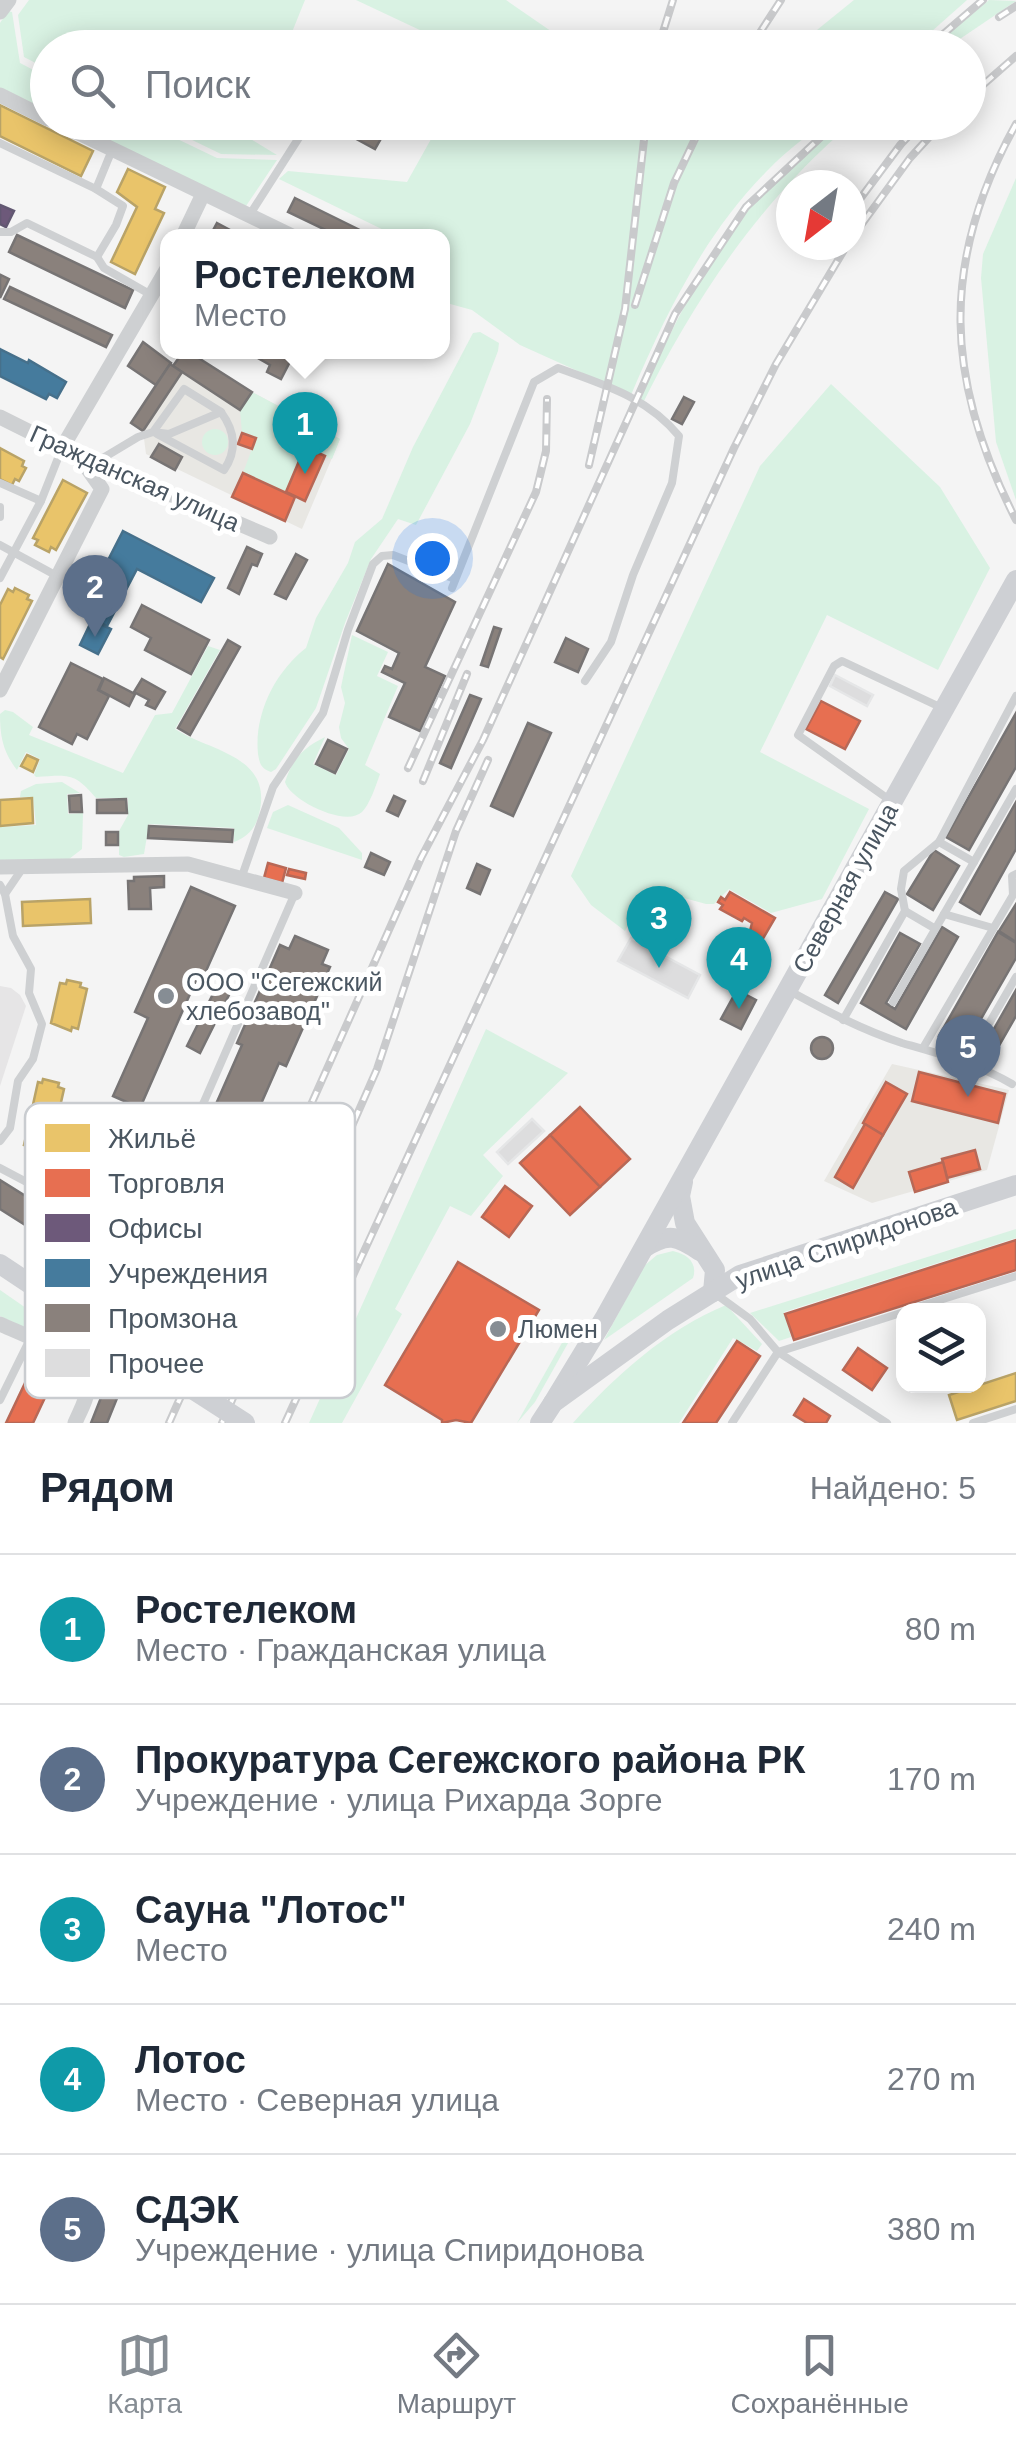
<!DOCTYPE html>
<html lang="ru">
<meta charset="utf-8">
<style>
body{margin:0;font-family:Helvetica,sans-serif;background:#f6f6f7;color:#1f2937}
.controls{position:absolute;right:30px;bottom:30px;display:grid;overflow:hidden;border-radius:20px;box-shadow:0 5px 25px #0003}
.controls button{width:90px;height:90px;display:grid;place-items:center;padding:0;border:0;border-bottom:2px solid #e0e1e3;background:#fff;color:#1f2937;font:50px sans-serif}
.compass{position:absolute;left:776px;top:170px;width:90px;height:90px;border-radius:50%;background:#fff;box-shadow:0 5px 25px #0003;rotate:211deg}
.you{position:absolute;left:432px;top:558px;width:35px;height:35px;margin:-25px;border:8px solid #fff;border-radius:50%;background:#1a73e8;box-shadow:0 0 0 15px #1a73e833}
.badge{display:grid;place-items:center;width:65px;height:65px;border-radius:50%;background:#868d94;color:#fff;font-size:32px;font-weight:700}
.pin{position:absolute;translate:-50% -82px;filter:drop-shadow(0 2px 5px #0008)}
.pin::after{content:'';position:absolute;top:52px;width:35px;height:30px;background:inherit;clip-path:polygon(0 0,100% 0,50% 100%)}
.popup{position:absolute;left:160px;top:229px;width:290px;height:130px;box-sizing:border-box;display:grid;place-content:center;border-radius:20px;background:#fff;filter:drop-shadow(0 2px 8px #0005);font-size:32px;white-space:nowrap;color:#747a83}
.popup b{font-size:38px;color:#1f2937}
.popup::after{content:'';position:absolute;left:50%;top:100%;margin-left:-20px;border:20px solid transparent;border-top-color:#fff}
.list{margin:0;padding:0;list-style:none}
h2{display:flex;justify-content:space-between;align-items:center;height:130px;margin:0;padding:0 40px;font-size:42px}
h2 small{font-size:32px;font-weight:400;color:#747a83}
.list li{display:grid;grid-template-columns:65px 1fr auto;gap:30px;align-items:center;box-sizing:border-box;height:150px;padding:0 40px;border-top:2px solid #e0e1e3}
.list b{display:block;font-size:38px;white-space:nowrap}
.list p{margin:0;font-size:32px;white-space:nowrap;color:#747a83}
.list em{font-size:32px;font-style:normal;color:#747a83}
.icon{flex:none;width:55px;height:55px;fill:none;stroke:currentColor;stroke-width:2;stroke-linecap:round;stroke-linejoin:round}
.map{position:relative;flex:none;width:1016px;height:1423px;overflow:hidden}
.search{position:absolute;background:#fff;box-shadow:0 5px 25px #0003;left:30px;right:30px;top:30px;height:110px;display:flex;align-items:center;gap:25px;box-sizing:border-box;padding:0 35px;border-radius:55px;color:#747a83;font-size:38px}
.sheet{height:880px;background:#fff}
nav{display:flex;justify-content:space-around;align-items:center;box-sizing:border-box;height:140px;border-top:2px solid #e0e1e3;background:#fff;font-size:28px;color:#747a83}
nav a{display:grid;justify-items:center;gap:5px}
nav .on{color:#868d94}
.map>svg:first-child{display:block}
.commercial{fill:#e8e7e3}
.education{fill:#e6e5e6}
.green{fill:#d9f2e3}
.homes{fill:#e9c46a;stroke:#b9a367;stroke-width:2.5}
.shops{fill:#e76f51;stroke:#b86856;stroke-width:2.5}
.offices{fill:#6d597a;stroke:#625872;stroke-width:2.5}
.public{fill:#457b9d;stroke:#46708b;stroke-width:2.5}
.industry{fill:#8a817c;stroke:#777474;stroke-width:2.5}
.building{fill:#ddddde;stroke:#e5e6e7;stroke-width:2.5}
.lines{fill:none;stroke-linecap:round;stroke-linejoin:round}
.lane{stroke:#ced0d2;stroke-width:8}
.street{stroke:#ced0d2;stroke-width:15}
.secondary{stroke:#ced0d4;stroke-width:20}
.rail-casing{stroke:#c9cacc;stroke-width:8}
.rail{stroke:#fff;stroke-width:4;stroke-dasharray:11;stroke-linecap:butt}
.secondary-bridge{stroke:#ced0d4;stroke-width:20}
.poi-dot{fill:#868d94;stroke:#fff;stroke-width:4}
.labels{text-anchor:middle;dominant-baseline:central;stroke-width:10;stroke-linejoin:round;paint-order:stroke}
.street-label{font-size:25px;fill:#4a5661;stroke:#fff}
.poi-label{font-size:25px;fill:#4a5661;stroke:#fff;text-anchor:start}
.key{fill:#fff;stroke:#c9ccd0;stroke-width:2.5}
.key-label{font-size:28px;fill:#4a5661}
</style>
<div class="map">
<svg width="1016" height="1423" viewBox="0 0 1016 1423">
<rect width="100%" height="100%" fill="#f4f4f4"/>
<g class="commercial">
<polygon points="182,352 189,352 252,392 340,439 302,529 146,454 143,431 131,423"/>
<polygon points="892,1064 1009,1090 987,1170 872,1203 824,1181"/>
</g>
<polygon class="education" points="0,986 11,988 20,995 26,1006 0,1086"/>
<g class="green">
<polygon points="29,0 305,0 286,47 48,48 47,69 24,57 18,15"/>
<polygon points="356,0 506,0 574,47 441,47 441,40"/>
<polygon points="854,0 967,0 914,47 796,47"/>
<polygon points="989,0 1016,1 948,47 933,47"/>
<polygon points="8,11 12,12 20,63 47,77 47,112 0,88 0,23"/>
<polygon points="70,123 144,123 217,158 277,160 246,206"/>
<polygon points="157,123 255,123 249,138 277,155 221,154"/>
<path d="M440,123H822C805,138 785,152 769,169C705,233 666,313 631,395L520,345L472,310L443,302L442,236H396L279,179L288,171L407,182Z"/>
<path d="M841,123H852C760,201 694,299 641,407L637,405C669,336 700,264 752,206C779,176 811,149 841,123Z"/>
<polygon points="1016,178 1016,500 996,442 981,278 983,254"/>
<path d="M480,332L499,343L498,351L470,424L416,525L398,519L371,559L345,623L316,708L276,769L271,772C261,768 260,765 258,754C254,714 275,672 306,648L316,618L348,563L355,542L382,519L413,447L473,333Z"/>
<polygon points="831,384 940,487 990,568 938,670 827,615 760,752 869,809 822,899 771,913 729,889 714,904 706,904 648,888 625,931 591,905 571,876 760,466"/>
<polygon points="252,392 340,439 332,459 305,448 286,492 243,473 256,438 242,433 240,410"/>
<circle cx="215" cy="442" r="13"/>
<path d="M352,635L388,652L377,676L398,686L365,765L380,774C376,785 370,804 362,812C345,828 289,799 285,782C293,758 303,748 325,737L313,764L336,775L349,749L341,738L339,727L345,703L341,687Z"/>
<path d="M208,646L220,650L175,729C208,751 274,755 259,814C256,828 247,837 234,842V828L149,824L144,854L124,857L119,855V831L128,815V798H96C74,772 69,775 36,777L34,775L40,759L26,752L17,770C3,752 0,737 0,714L5,710L13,712L33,727L29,735L123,773L155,715L172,713Z"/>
<polygon points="62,782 80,793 67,794 68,814 83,813 82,849 69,859 0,860 0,827 36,825 33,797 20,797 21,791 36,784"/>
<polygon points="288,805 339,828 362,853 362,860 267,828 273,812"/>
<polygon points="486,1029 568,1073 483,1155 503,1176 471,1216 450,1206 395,1309 402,1314 342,1423 309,1423"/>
<polygon points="1016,1229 1016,1238 784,1312 791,1337 779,1341 750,1313"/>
<path d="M673,1251C687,1254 698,1263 693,1278L604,1340L644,1266L657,1255Z"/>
<polygon points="0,1290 39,1317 61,1322 76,1333 72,1339 51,1340 0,1316"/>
<path d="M726,1305L762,1344L757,1351L733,1338L679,1423H573C616,1375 666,1330 726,1305Z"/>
<polygon points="572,1325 577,1327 535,1402 517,1423"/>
</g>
<g class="homes">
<polygon points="0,105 93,151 81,176 0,136"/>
<polygon points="128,169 165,187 155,209 164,213 135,274 111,262 137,207 117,192"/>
<polygon points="0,448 24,461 22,466 26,468 19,481 15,479 12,485 0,479"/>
<polygon points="63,480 87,493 56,550 51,547 49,552 35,545 38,540 33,538"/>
<polygon points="15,588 29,595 27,599 32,601 3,659 0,657 0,605 8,589 13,592"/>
<polygon points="27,755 38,760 33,772 21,766"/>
<polygon points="32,798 33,823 0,826 0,800"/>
<polygon points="90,899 91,923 23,926 22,902"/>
<polygon points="67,980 81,983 80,987 87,989 78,1029 72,1027 71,1031 51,1023 60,983 66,984"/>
<polygon points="43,1079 59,1083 58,1087 64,1089 50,1151 44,1149 43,1154 28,1150 29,1146 24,1145 38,1082 42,1083"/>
<polygon points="98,1171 144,1191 120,1243 75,1223"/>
<polygon points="1016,1373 1016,1401 957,1420 949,1395"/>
</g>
<g class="shops">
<polygon points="242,433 256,438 252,449 238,444"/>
<polygon points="305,447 325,456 305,501 286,492"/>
<polygon points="243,473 295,497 285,521 232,497"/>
<polygon points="821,701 860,721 845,749 806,729"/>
<polygon points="268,863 286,868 282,883 264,878"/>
<polygon points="289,869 306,873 305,879 287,875"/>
<polygon points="730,892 775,918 761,942 749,935 752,923 744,918 742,921 720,909 723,905 718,902 721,897 725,900"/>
<polygon points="919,1072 1005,1094 998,1123 912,1101"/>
<polygon points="886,1082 907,1094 883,1135 863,1123"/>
<polygon points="580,1107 630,1159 600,1187 550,1135"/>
<polygon points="865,1124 883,1135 853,1188 835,1177"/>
<polygon points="550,1135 600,1187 570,1215 520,1163"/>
<polygon points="975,1150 980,1169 947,1178 942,1159"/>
<polygon points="943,1162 948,1182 915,1192 909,1172"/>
<polygon points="505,1186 532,1206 509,1237 482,1217"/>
<polygon points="1016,1240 1016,1270 794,1340 785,1314"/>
<polygon points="458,1262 539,1310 471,1423 456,1420 442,1423 442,1420 385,1385"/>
<polygon points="737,1341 760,1356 716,1423 683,1423"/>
<polygon points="858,1348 887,1368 872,1390 843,1370"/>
<polygon points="26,1381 48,1391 33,1423 6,1423"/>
<polygon points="804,1399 830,1416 826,1423 807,1423 794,1415"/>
</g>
<g class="offices">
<polygon points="0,205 14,211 6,227 0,224"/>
<polygon points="164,1257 184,1266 151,1338 111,1319 120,1300 139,1309"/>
</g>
<g class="public">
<polygon points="0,349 28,363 29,360 66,382 57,398 49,394 46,399 0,376"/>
<polygon points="123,531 214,578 201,602 137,569 107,626 81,613"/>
<polygon points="92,620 111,629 98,654 80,645"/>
</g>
<g class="industry">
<polygon points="325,122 377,122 387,128 375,149"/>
<polygon points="295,198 372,236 338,236 288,212"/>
<polygon points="217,223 232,231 230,236 210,236"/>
<polygon points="17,235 133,290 125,308 9,252"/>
<polygon points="1,275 9,279 0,298 0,278"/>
<polygon points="10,287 112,335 106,347 4,299"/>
<polygon points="143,342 171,363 156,385 128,366"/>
<polygon points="183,352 189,352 252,392 240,410 173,366"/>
<polygon points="262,352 295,352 281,379 267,372 270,365 258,358"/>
<polygon points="170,364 182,372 143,431 131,423"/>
<polygon points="684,397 694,402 682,424 672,419"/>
<polygon points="159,444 182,457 175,470 151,457"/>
<polygon points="247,547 262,554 257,566 252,564 239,594 228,588"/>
<polygon points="296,554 307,560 286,599 275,594"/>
<polygon points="388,564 455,602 425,667 445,676 420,731 389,717 405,683 382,672 385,666 392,669 399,653 357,631"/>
<polygon points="142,605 209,640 191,674 145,650 151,638 131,627"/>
<polygon points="494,627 501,629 488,667 481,665"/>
<polygon points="566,638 588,649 578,672 555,662"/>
<polygon points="228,640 240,647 190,735 178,728"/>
<polygon points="71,663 103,679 98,690 109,696 87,739 77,734 72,744 39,727"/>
<polygon points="104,678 135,694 129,706 99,690"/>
<polygon points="142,679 165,692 155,709 146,705 149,700 134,692"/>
<polygon points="470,695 481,699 451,768 440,763"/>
<polygon points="1016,713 1016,767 969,850 946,837"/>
<polygon points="528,723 551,733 513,816 491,806"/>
<polygon points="328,740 347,749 335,773 316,764"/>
<polygon points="81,795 82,812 70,812 69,796"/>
<polygon points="394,796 405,801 398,816 387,811"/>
<polygon points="126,799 127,813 97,813 97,800"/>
<polygon points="1016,802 1016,849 980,914 960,902"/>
<polygon points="149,826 233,830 232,842 148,838"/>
<rect x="106" y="832" width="12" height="13"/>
<polygon points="934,850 959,866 933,910 907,894"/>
<polygon points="371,853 390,862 384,875 365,867"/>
<polygon points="477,864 490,870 480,894 467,888"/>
<polygon points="164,876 164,887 150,888 151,909 129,909 128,881 134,881 134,877"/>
<polygon points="191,887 235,906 202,980 197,978 140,1108 113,1096 148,1018 135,1012"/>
<polygon points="885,892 898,899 838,1003 825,995"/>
<polygon points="1016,904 1016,942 999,931"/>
<polygon points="942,927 958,937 906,1029 861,1003 900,933 920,944 886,1003 895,1009"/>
<polygon points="998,932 1016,943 1016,958 963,1050 939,1036"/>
<polygon points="295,936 328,950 322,964 330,967 286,1066 279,1063 195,1253 158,1236 242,1045 237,1043 280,945 289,949"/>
<polygon points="219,982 232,989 200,1053 187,1046"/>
<polygon points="737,990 756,1000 741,1029 721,1019"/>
<polygon points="1016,990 1016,1016 989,1063 978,1057"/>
<circle cx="822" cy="1048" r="11"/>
<polygon points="0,1180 43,1207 30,1228 0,1209"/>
<polygon points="112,1370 126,1376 107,1423 91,1423"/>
</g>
<g class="building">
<polygon points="835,675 873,695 867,706 830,686"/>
<polygon points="631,938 700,975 688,998 618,961"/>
<polygon points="532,1119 544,1131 508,1164 497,1152"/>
</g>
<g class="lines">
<g class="lane">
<polyline points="0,143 96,189 112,150"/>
<polyline points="249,216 300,136"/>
<polyline points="0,232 11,232 27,223 97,257 116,225 123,206 96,189"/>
<polyline points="97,257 104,268 153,296"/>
<path d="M157,434L224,470C237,451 235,431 221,412"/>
<polyline points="98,461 138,437 153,432 184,389 221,412 169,434 153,432"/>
<polyline points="0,483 41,501"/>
<polyline points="0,507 0,517"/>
<polyline points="0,545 57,576"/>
<polyline points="0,578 41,501 62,448"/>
<path d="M452,588L534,382L558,368C604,385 647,397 679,436L672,483L633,575L611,642L585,681"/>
<polyline points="891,801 798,735 834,666 842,661 940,707"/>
<polyline points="939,842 974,862"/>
<polyline points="242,876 273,787 323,713 348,630 373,564 382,556 393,555 455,579"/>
<polyline points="0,885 5,894 13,936 31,969 29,993 42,1024 33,1059 18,1081 10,1128 0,1141"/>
<polyline points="5,894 22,869"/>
<polyline points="905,911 934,928"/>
<polyline points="944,914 1016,789"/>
<path d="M788,990C824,1010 862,1030 902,1043C940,1054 978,1064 1012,1084"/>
<polyline points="893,1002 944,914 993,928"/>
<polyline points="843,1020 905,911 901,889 904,871 939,842 1016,696"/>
<polyline points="923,1048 1013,895 1012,876 1016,874"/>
<polyline points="965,1065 1016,977"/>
<polyline points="0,1168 51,1195 57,1186 71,1108"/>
<polyline points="717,1295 750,1319 778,1352 887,1423"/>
<polyline points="908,1310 1016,1276"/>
<polyline points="76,1362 142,1244 295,893"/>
<polyline points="0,1400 30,1339"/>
<polyline points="732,1423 778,1352 904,1312"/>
<polyline points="973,1423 1016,1409"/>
</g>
<g class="street">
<polyline points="0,12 9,0"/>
<polyline points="0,95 48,119"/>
<polyline points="56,122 292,236"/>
<polyline points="183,236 203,194"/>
<polyline points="0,417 62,448 270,537"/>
<polyline points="0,690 102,489 85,465 62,448 168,267"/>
<polyline points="0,867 188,864 295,893"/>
<path d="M0,1324C23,1335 87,1357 88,1385C88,1398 80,1411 75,1423"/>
</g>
<g class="secondary">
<polyline points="683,1182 680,1196 685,1223 715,1270 713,1292"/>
<path d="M644,1248C668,1232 677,1236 700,1251"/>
<polyline points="0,1264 45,1294"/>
<polyline points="553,1403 604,1319 1016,580"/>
<polyline points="540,1423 553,1403 668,1320 740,1275 1016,1185"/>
</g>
<defs>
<g id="rail">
<polyline points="999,17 1016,6"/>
<polyline points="658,48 673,0"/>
<polyline points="750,48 781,0"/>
<polyline points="927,48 983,0"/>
<polyline points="968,98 1016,56"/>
<path d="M1016,124C939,263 945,381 1016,520"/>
<polyline points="851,211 901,144 922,122"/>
<polyline points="851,239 910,158 943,122"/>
<polyline points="635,305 674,183 703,122"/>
<polyline points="589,465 625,309 646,122"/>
<polyline points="408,768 536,492 546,451 547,399"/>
<polyline points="423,781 467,674"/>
<polyline points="169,1423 421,858 483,740 675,314 746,207 837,122"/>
<polyline points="222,1423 377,1069 456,831 488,760"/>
<polyline points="285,1423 734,448 776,364 847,245"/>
</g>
</defs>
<use href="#rail" class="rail-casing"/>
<use href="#rail" class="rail"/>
<polyline class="secondary-bridge" points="45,1294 245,1423"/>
</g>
<g class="poi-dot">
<circle cx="166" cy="996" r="10"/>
<circle cx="498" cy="1329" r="10"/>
</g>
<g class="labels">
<g class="street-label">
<text transform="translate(135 478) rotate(24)">Гражданская улица</text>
<text transform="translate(845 888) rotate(-61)">Северная улица</text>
<text transform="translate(846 1243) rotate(-19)">улица Спиридонова</text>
</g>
<g class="poi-label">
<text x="186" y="982">ООО "Сегежский<tspan x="186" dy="29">хлебозавод"</tspan></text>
<text x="518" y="1329">Люмен</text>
</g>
</g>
<rect x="25" y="1103" width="330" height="295" rx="15" class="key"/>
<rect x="45" y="1124" width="45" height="28" fill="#e9c46a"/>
<rect x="45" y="1169" width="45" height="28" fill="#e76f51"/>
<rect x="45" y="1214" width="45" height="28" fill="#6d597a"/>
<rect x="45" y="1259" width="45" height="28" fill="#457b9d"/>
<rect x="45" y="1304" width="45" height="28" fill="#8a817c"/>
<rect x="45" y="1349" width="45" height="28" fill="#ddddde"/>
<g class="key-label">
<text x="108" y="1148">Жильё</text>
<text x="108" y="1193">Торговля</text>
<text x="108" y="1238">Офисы</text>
<text x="108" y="1283">Учреждения</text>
<text x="108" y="1328">Промзона</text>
<text x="108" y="1373">Прочее</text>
</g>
</svg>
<div class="controls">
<button><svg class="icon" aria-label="layers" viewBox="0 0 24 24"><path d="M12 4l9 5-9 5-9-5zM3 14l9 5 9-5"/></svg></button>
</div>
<svg class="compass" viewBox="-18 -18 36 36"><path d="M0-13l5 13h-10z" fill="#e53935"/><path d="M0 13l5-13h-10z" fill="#747a83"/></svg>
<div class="you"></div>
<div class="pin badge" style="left:305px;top:474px;background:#0f9aa8">1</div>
<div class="popup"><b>Ростелеком</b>Место</div>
<div class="pin badge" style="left:95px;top:637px;background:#5c6f8a">2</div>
<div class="pin badge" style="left:659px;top:968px;background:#0f9aa8">3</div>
<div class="pin badge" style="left:739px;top:1009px;background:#0f9aa8">4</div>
<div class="pin badge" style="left:968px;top:1097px;background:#5c6f8a">5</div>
<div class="search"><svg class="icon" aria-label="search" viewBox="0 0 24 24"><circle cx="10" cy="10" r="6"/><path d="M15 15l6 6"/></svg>Поиск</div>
</div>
<section class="sheet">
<h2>Рядом<small>Найдено: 5</small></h2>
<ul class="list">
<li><span class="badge" style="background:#0f9aa8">1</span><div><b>Ростелеком</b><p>Место · Гражданская улица</p></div><em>80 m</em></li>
<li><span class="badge" style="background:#5c6f8a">2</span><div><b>Прокуратура Сегежского района РК</b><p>Учреждение · улица Рихарда Зорге</p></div><em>170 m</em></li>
<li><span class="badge" style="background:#0f9aa8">3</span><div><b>Сауна &quot;Лотос&quot;</b><p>Место</p></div><em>240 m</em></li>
<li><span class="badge" style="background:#0f9aa8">4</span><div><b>Лотос</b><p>Место · Северная улица</p></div><em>270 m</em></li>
<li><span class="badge" style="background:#5c6f8a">5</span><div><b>СДЭК</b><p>Учреждение · улица Спиридонова</p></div><em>380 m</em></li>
</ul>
</section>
<nav>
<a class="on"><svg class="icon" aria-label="map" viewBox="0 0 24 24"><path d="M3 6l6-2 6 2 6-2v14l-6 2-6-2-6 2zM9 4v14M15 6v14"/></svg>Карта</a>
<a><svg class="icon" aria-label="directions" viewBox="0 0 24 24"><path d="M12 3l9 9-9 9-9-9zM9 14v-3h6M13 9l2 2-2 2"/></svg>Маршрут</a>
<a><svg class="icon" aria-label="saved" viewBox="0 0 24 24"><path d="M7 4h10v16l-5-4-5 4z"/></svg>Сохранённые</a>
</nav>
